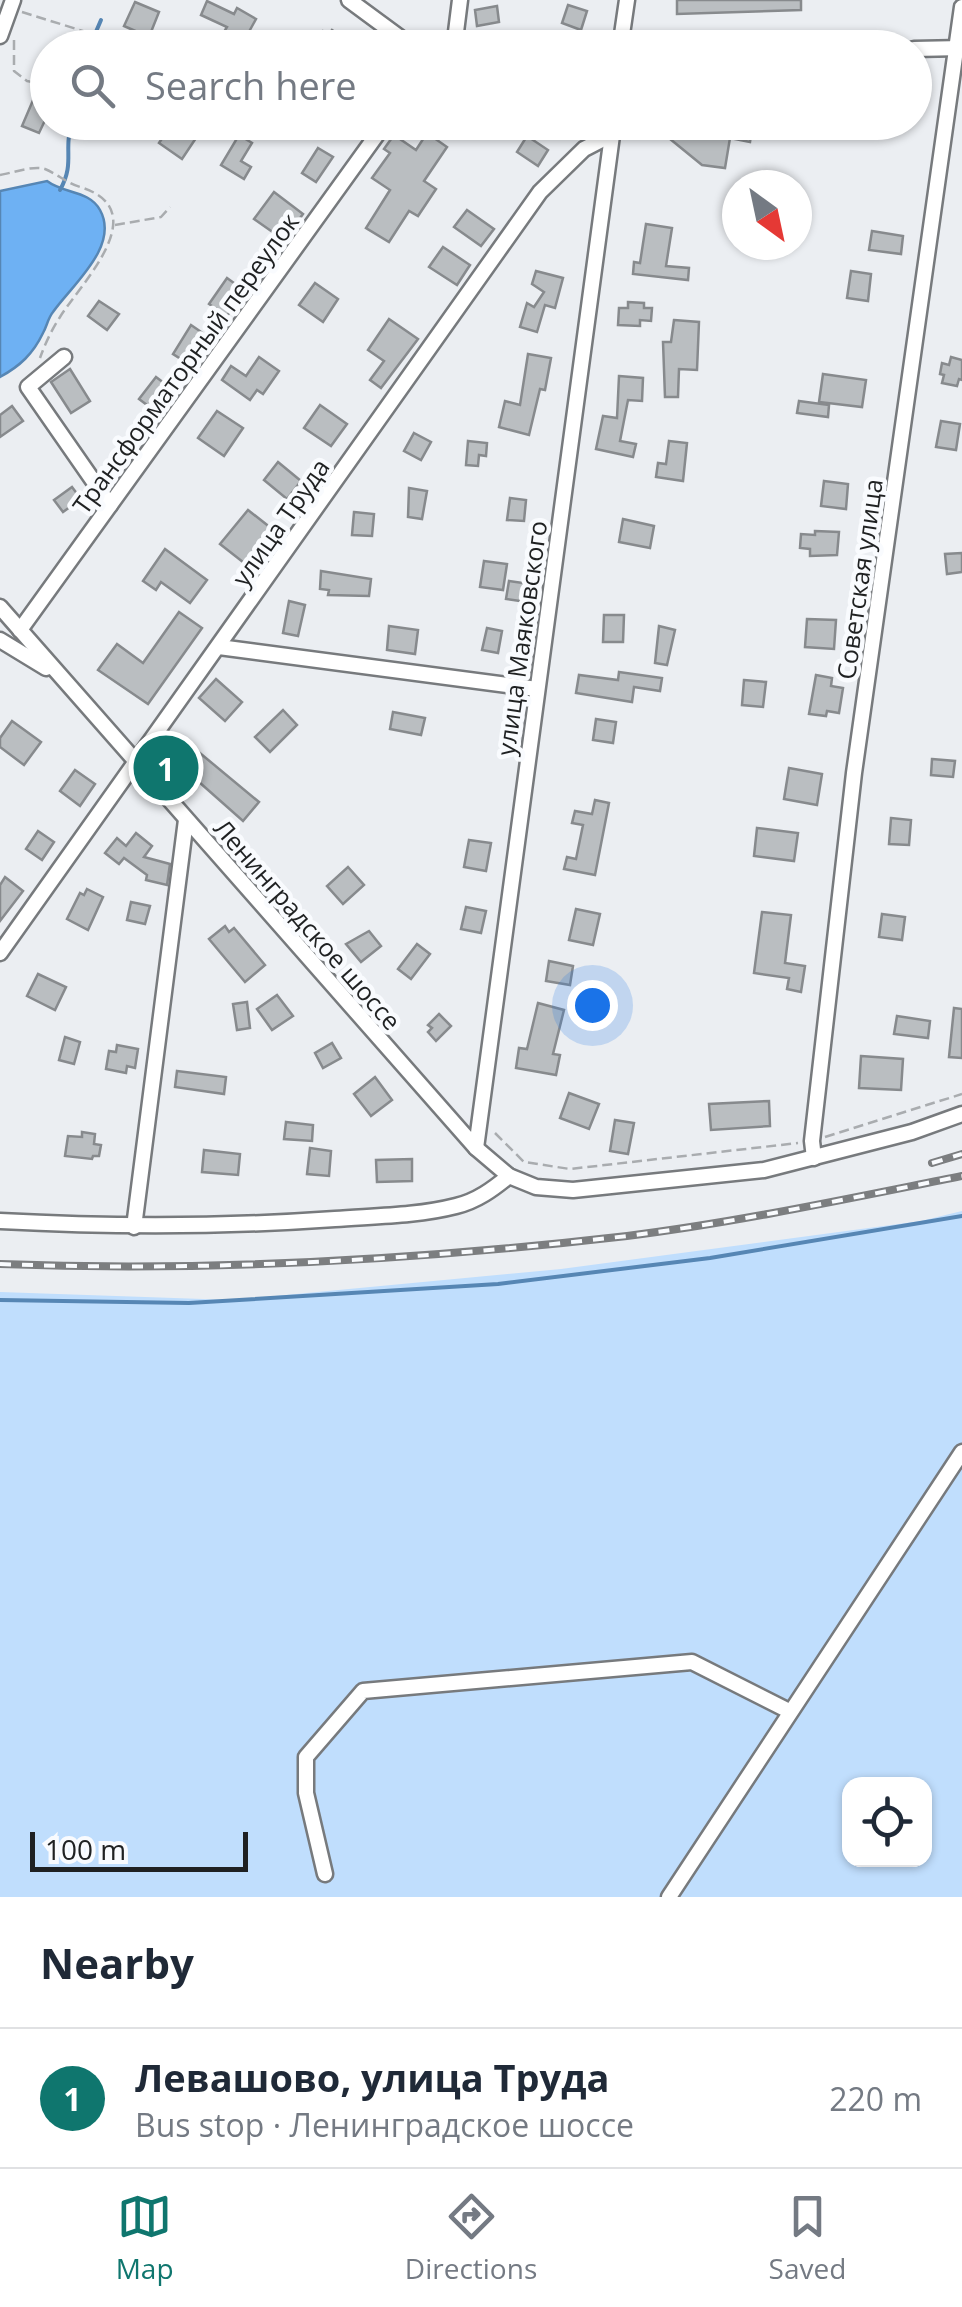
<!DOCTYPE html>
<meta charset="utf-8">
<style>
body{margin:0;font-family:"Open Sans",sans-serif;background:#f2f2f3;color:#1f2937}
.controls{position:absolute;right:30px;bottom:30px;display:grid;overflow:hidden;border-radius:20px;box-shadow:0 2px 8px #0004}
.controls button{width:90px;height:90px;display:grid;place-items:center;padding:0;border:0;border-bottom:2px solid #e0e1e3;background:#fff;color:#1f2937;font:50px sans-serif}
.compass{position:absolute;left:722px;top:170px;width:90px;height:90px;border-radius:50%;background:#fff;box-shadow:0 2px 8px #0004;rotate:147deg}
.scale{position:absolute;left:30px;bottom:25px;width:218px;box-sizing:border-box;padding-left:10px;border:5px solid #1f2122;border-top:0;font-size:28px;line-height:35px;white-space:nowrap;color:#1f2122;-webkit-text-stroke:8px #f9fbfe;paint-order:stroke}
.you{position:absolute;left:592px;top:1005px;width:35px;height:35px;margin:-25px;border:8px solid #fff;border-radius:50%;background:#1a73e8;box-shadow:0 0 0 15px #1a73e833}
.badge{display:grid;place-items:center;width:65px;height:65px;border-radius:50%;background:#0f766e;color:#fff;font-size:32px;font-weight:700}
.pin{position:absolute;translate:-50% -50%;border:5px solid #fff;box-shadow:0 2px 10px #0006}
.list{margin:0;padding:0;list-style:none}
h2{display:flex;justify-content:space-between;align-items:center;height:130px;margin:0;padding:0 40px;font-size:42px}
h2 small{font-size:32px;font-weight:400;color:#747a83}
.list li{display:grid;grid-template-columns:65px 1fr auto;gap:30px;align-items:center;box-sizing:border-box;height:140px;padding:0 40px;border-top:2px solid #e0e1e3}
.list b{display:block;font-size:38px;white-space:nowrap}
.list p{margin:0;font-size:32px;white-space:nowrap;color:#747a83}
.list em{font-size:32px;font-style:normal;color:#747a83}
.icon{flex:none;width:55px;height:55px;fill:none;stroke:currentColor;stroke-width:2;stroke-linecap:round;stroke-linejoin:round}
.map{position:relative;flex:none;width:962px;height:1897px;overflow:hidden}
.search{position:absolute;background:#fff;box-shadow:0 2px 8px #0004;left:30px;right:30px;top:30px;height:110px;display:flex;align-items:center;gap:25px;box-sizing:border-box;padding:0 35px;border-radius:55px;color:#747a83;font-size:38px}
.sheet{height:270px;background:#fff}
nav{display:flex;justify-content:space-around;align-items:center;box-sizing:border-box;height:140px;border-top:2px solid #e0e1e3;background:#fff;font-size:28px;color:#747a83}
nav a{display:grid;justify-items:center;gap:5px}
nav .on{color:#0f766e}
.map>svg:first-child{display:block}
.green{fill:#c0defd;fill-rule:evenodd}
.water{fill:#6eb1f3;stroke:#5686b4;stroke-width:2.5}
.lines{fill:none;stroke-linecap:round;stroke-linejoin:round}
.stream{stroke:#5686b4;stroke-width:4}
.building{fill:#babec1;stroke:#878a8d;stroke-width:2.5}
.minor-casing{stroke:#777a7d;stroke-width:19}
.path{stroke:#a9acaf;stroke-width:2.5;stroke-dasharray:10 5;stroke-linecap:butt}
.minor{stroke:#fff;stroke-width:14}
.rail-casing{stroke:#7c7e80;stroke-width:8}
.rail{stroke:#f9fbfe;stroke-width:4;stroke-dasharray:11;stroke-linecap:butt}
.labels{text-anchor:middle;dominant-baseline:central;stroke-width:9;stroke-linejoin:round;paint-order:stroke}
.street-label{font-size:25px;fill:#1f2122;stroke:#f9fbfe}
</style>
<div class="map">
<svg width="962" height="1897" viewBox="0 0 962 1897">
<rect width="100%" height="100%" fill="#ebeef2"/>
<path class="green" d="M962,1211V1897H0V1292L232,1300L561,1269L921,1221ZM850,1784H924V1860H850Z"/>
<path class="water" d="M47,181C64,194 89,190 100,210C120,246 72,285 53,312C48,318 47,326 43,333C33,354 20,366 0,377V191Z"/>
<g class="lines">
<g class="stream">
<polyline points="89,48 101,20"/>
<path d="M60,190C76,162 62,148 73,122"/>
<polyline points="0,1300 189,1303 498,1284 710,1258 962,1216"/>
</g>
</g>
<g class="building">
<polygon points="677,0 801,0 801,10 677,14"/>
<polygon points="207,1 234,14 237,8 256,19 240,48 219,40 227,27 201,15"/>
<polygon points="135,2 159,12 149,37 124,26"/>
<polygon points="568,5 587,11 581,30 562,23"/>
<polygon points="497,6 499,22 477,26 475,10"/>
<polygon points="332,30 346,39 340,48 312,48 323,31 329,34"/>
<polygon points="34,98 48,104 48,114 39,133 22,126"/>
<polygon points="173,122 185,122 200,132 182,159 159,143"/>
<polygon points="674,122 753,122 750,142 730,138 725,168 702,165 664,134"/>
<polygon points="427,133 447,147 424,181 436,189 418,216 409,211 389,242 366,228 390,190 372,178 390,153 384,149 394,135 416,150"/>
<polygon points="239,135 252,143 241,161 251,167 244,179 221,165"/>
<polygon points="527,136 548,150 538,166 517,152"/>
<polygon points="318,148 333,157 316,182 302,173"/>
<polygon points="274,192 303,214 284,240 254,219"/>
<polygon points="467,210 494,229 481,246 454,227"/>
<polygon points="646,224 672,228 666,266 689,268 688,280 633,274 634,262 640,263"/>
<polygon points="872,231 903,236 901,254 869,250"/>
<polygon points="443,247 470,265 457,285 429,267"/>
<polygon points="536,271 563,278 555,308 545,305 537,332 520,327 527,303 534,307 544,292 532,284"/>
<polygon points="851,271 871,274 868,301 847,298"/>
<polygon points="227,278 245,291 227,316 209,304"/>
<polygon points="315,283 338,299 323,322 299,305"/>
<polygon points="99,301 119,314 107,330 88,316"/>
<polygon points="628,302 644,303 644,308 652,308 651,321 640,320 640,326 618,325 619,308 628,308"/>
<polygon points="389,319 418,339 381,388 370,380 384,361 368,350"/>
<polygon points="674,320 699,322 697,370 679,369 678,397 665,397 663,342 671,342"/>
<polygon points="191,325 210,338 192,366 173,354"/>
<polygon points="528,354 551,358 545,390 540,389 529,435 499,427 505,401 520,405"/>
<polygon points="259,357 279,371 263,394 257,390 250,400 222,380 231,366 246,376"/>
<polygon points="951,357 962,360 962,380 959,379 957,386 942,383 944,375 940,374 942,363 949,365"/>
<polygon points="70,369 90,401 71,413 51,382"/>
<polygon points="823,374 866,380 862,407 819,402"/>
<polygon points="619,376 643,378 642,401 628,400 620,441 636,444 633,457 596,449 603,416 617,418"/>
<polygon points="156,377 172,389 155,411 139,399"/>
<polygon points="799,401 829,405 828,417 797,413"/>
<polygon points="320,405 347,424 331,446 304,428"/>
<polygon points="12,406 23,421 0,437 0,415"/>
<polygon points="217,411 243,428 224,456 198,438"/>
<polygon points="941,421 960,424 956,450 936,447"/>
<polygon points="414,433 431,442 421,460 404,451"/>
<polygon points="468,441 487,443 486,456 479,455 478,466 466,465"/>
<polygon points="669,441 687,443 683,481 656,477 658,463 666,464"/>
<polygon points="278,462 301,481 287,499 264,480"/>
<polygon points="824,481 848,484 846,509 821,506"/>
<polygon points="72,487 81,499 63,512 54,500"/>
<polygon points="409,488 427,491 422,519 408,517"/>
<polygon points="510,498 526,500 524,521 507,520"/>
<polygon points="248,510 276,532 248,566 220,544"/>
<polygon points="354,512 374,514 372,536 352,535"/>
<polygon points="623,519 654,526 650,548 619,542"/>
<polygon points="815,531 839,532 837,555 810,556 810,549 800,548 801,534 815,535"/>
<polygon points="165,549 207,580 190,603 161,582 156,590 143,581"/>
<polygon points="962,553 962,572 947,574 945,554"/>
<polygon points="484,561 507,564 503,590 480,587"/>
<polygon points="321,571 371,579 369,596 328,595 329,590 320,589"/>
<polygon points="509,581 530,584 527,602 506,599"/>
<polygon points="289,601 305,605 298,636 283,633"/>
<polygon points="179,612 202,628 148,704 98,670 117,644 143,663"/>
<polygon points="604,615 624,615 623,642 603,642"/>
<polygon points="807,619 836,620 834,649 805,647"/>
<polygon points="389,626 418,630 415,654 387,650"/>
<polygon points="659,626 675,630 667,665 655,663"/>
<polygon points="487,628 502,631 498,653 482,650"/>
<polygon points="619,672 662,678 660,691 634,687 632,702 576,693 579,675 618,680"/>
<polygon points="816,675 832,678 831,686 843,688 839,713 827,711 826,716 809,714"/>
<polygon points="216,679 242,702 225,721 199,698"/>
<polygon points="744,680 766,682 763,707 742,705"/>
<polygon points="283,710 297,725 270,752 255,737"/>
<polygon points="393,712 425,718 421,735 390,729"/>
<polygon points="596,719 616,722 613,743 593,740"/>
<polygon points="12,721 41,742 24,765 0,747 0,738"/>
<polygon points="195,749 259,802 243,821 181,766"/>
<polygon points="932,759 955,761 953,777 931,775"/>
<polygon points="789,768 822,774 817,805 784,799"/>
<polygon points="75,770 95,784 80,806 60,791"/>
<polygon points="595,800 609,803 595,875 564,869 567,857 576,859 583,825 572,823 575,811 592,814"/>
<polygon points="891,818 911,820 909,845 889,844"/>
<polygon points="757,828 798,833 794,861 754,856"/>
<polygon points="38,831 54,842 42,860 26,849"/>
<polygon points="136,833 152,846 144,857 170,864 167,885 146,880 147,875 124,858 119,864 105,853 117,838 126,846"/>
<polygon points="469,840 491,843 486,871 464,867"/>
<polygon points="348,867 364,885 343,904 327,886"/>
<polygon points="5,877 23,891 0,921 0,885"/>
<polygon points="87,889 103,897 88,930 67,919 80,893 84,895"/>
<polygon points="131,902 150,906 145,924 127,920"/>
<polygon points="466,907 486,911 481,933 461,929"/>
<polygon points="576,909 600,914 593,945 569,940"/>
<polygon points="762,912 791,915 785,963 805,966 801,992 787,989 789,978 754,973"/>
<polygon points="882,914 905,917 902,940 879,937"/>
<polygon points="225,926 229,932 234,928 265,965 245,982 209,939"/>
<polygon points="369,931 381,946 361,962 346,944"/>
<polygon points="417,944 430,954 411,979 398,969"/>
<polygon points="549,961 573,966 570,985 546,981"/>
<polygon points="38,974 66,987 55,1010 27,996"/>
<polygon points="277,995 293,1016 272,1030 257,1009"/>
<polygon points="247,1002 250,1028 237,1030 233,1004"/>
<polygon points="538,1003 564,1010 553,1054 560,1055 556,1075 516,1068 519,1048 527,1049"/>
<polygon points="954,1008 962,1009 962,1058 949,1057"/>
<polygon points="439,1014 451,1026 436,1041 428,1032 432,1028 428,1025"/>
<polygon points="897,1016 930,1021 928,1038 894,1034"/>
<polygon points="65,1037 80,1042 74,1064 59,1060"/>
<polygon points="332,1043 341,1058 323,1068 315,1053"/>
<polygon points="117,1045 138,1049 135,1068 127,1066 126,1073 106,1069 109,1051 116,1052"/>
<polygon points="861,1056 903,1059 901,1090 859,1088"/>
<polygon points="177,1071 226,1077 224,1094 175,1087"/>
<polygon points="375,1077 392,1100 371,1116 354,1094"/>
<polygon points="569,1093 599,1104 589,1129 560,1118"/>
<polygon points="769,1101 770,1126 711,1130 709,1104"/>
<polygon points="615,1120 634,1123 628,1154 610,1151"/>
<polygon points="286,1122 313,1125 312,1141 284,1139"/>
<polygon points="82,1132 95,1134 94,1144 101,1145 99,1156 93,1156 92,1159 65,1156 68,1136 82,1137"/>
<polygon points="310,1148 331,1151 329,1176 307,1174"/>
<polygon points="204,1150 240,1154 238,1175 202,1172"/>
<polygon points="412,1159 412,1181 377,1182 376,1160"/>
</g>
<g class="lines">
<defs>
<g id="minor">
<polyline points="349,0 414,48"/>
<polyline points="0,36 13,0"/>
<polyline points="454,48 460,0"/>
<polyline points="620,48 627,0"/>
<polyline points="914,49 962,48"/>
<polyline points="64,357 28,387 110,505"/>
<polyline points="0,607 476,1148 509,1176 536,1187 573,1190 764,1170 912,1132 962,1114"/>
<polyline points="20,630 386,122"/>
<polyline points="0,640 46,668"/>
<polyline points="219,647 537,689"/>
<polyline points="0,953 540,192 584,149 613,134 624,122"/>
<polyline points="476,1148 613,128"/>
<polyline points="814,1158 812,1141 854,773 962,7"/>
<path d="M0,1221C112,1227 223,1227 335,1219C375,1216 417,1216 456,1206C477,1201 493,1189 509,1176"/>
<polyline points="134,1227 186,820"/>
<polyline points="325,1874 306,1793 306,1757 363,1691 692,1662 789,1711"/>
<polyline points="669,1897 962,1452"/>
</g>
</defs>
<use href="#minor" class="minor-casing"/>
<g class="path">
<polyline points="22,12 102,37"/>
<polyline points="14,40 14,71 27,81 48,85"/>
<path d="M0,175C12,173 34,165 45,169C57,174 67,183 80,187C156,210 81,283 60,317C52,329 45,344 40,358"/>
<polyline points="115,225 161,217 170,207"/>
<polyline points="495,1133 524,1162 570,1169 798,1143"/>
<polyline points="825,1137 962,1094"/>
</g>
<use href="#minor" class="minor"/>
<defs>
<g id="rail">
<polyline points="932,1163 962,1154"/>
<path d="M0,1264C210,1272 418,1260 627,1236C739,1222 851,1198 962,1176"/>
</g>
</defs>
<use href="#rail" class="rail-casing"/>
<use href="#rail" class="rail"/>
</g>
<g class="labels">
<g class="street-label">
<text transform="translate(185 363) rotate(-54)">Трансформаторный переулок</text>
<text transform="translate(280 522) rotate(-55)">улица Труда</text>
<text transform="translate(859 579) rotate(-82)">Советская улица</text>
<text transform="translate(521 638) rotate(-82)">улица Маяковского</text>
<text transform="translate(308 924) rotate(49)">Ленинградское шоссе</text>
</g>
</g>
</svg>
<div class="controls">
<button><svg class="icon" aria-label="locate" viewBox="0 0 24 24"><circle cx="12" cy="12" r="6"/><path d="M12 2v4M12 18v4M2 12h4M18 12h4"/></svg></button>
</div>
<svg class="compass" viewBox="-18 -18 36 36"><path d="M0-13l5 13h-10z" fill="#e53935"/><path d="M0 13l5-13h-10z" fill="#747a83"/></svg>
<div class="scale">100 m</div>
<div class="you"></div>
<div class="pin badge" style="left:166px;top:768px">1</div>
<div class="search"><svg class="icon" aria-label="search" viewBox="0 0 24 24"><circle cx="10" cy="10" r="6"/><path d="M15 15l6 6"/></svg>Search here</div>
</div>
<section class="sheet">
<h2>Nearby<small></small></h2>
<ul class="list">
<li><span class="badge">1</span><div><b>Левашово, улица Труда</b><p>Bus stop · Ленинградское шоссе</p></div><em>220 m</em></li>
</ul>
</section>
<nav>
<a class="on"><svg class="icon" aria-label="map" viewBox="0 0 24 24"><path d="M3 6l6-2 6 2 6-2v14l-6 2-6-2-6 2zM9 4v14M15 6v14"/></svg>Map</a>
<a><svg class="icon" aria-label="directions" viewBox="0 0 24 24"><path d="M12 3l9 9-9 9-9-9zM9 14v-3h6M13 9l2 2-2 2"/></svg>Directions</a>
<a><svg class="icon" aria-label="saved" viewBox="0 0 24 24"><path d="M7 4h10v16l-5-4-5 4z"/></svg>Saved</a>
</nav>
